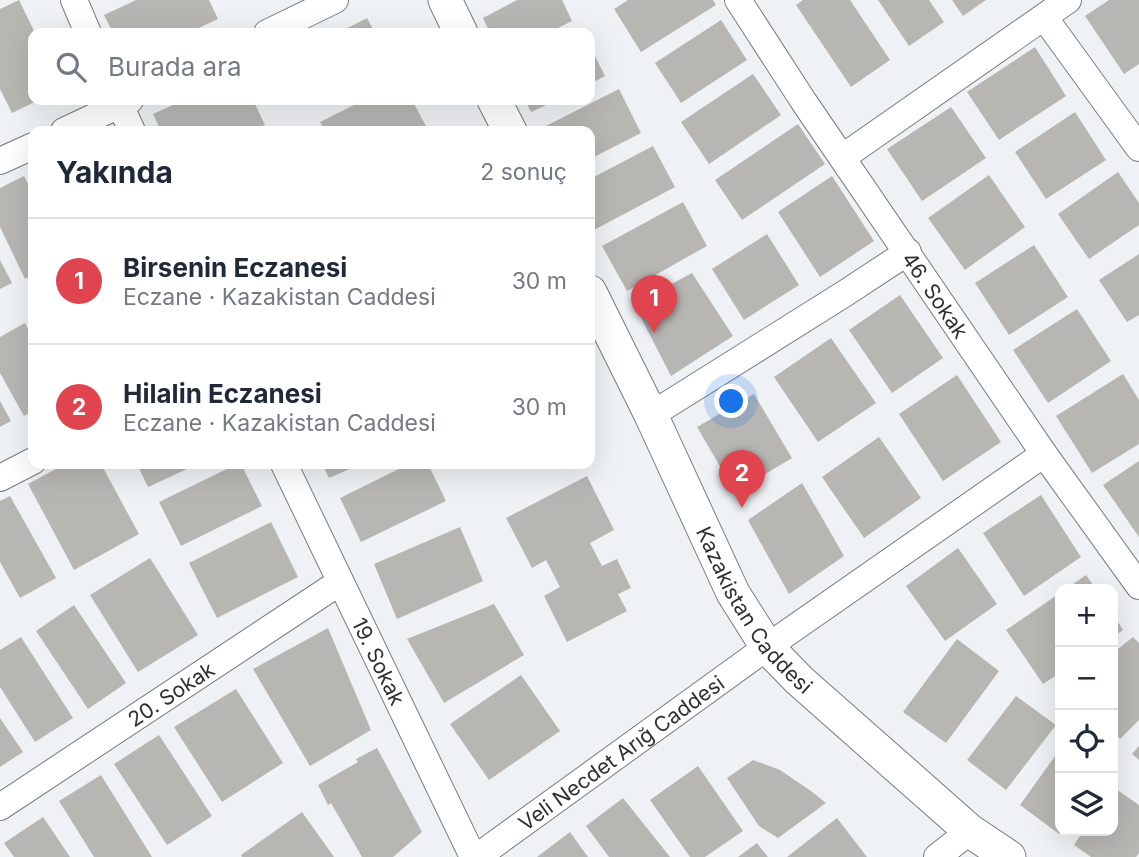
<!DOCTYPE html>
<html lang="tr">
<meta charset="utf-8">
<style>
body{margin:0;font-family:Inter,sans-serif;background:#f6f6f7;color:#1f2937}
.controls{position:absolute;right:21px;bottom:21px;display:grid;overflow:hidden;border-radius:14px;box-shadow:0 7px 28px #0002}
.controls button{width:63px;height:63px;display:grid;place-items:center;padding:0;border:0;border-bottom:2px solid #e0e1e3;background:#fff;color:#1f2937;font:35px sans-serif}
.you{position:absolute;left:732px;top:402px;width:24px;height:24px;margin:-18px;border:5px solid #fff;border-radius:50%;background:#1a73e8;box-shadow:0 0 0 10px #1a73e833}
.badge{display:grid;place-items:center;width:46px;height:46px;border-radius:50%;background:#318f67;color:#fff;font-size:23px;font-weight:700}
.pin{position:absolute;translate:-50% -58px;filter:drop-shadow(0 2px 4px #0008)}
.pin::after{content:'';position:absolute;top:37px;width:24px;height:21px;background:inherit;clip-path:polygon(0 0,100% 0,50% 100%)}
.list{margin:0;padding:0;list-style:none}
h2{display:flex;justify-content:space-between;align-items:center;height:91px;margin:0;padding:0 28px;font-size:30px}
h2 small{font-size:23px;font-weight:400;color:#747a83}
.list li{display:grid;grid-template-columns:46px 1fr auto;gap:21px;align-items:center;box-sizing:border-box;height:126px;padding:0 28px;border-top:2px solid #e0e1e3}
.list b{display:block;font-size:26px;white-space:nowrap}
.list p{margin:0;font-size:23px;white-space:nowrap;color:#747a83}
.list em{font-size:23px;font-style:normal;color:#747a83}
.icon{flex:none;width:38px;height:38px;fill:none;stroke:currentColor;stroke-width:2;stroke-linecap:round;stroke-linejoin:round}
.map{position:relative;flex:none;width:1139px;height:857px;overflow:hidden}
.search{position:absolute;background:#fff;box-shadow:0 7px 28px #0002;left:28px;top:28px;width:567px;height:77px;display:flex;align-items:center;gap:18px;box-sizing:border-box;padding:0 24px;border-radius:14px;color:#747a83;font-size:26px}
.panel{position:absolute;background:#fff;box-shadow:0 7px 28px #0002;left:28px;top:126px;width:567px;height:343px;border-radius:14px}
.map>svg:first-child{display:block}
.building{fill:#b7b6b3}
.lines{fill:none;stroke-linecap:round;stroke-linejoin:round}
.minor-casing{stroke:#797b7d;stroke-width:28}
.major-casing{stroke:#797b7d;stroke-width:35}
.minor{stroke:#fff;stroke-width:26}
.major{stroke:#fff;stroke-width:33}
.labels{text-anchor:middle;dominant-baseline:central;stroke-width:6;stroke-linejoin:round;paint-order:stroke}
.street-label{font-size:21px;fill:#2f3031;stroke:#fff}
</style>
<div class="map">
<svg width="1139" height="857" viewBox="0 0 1139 857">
<rect width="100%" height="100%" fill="#eff2f4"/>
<g class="building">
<polygon points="19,0 35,33 33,33 33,100 39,100 12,113 0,89 0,9"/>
<polygon points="136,0 209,0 218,19 188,33 113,33 104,15"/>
<polygon points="517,0 562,0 572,21 548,33 490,33 483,18"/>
<polygon points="628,0 713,0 716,5 641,52 614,9"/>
<polygon points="803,0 850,0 890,60 851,87 796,5"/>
<polygon points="878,0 929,0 944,22 909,46"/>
<polygon points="952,0 986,0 963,16"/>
<polygon points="1109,0 1139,0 1139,64 1124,74 1085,16"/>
<polygon points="367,18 375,33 338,33"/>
<polygon points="721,20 747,60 681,103 655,63"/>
<polygon points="590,46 605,76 590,84"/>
<polygon points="1035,47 1066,96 999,140 967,92"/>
<polygon points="753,74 781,115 709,164 681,122"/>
<polygon points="619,89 641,133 590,159 590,131 540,131 540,129"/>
<polygon points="184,100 253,100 265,125 253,131 161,131 153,114"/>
<polygon points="364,100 412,100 426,126 416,131 325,131 320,122"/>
<polygon points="525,100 557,100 531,112"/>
<polygon points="951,107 986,158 922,201 887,149"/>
<polygon points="1075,112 1106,160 1046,199 1015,152"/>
<polygon points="798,124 825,164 742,220 715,180"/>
<polygon points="653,146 675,187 594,230 590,223 590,179"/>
<polygon points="1118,172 1139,203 1139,225 1089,259 1058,214"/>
<polygon points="989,175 1025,227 965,270 928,218"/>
<polygon points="24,176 33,194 33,275 25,279 0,227 0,188"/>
<polygon points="832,176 874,241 820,277 778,212"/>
<polygon points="683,202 707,246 627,291 602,246"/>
<polygon points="767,234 799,285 744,320 712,269"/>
<polygon points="1034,245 1068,297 1009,335 975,283"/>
<polygon points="1139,254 1139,315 1127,322 1099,280"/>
<polygon points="0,260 12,283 0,289"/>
<polygon points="692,273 733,336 671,376 634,304"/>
<polygon points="900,295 943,358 892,393 849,330"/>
<polygon points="1077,309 1111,361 1048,403 1013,350"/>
<polygon points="25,323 33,339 33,411 24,416 0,373 0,337"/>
<polygon points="831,338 876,403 818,442 774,377"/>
<polygon points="1123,374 1139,400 1139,444 1092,473 1056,416"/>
<polygon points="957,375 1001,442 943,481 899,414"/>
<polygon points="754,394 792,458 735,492 697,427"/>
<polygon points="0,401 11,421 0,427"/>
<polygon points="879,437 921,498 864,538 822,477"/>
<polygon points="1139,461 1139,537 1103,485"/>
<polygon points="65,464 101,464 139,534 74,570 28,484"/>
<polygon points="137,464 198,464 148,487"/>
<polygon points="237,464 241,464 262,506 181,546 159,502"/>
<polygon points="322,464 361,464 329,478"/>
<polygon points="409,464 428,464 446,501 361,542 340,498"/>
<polygon points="587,476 614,530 590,543 602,566 617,559 631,588 618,594 627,611 567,642 544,596 560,587 546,560 532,568 506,518"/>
<polygon points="802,483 844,556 789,594 748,520"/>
<polygon points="1041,495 1081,557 1024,596 983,533"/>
<polygon points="10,496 56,578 20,598 0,562 0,501"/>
<polygon points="271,522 298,577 217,618 189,563"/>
<polygon points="460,527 483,581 397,619 374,564"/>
<polygon points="958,548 997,604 945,641 906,586"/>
<polygon points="150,558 198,635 138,672 90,595"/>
<polygon points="1086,575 1096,589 1066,589"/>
<polygon points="1060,593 1060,673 1043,684 1006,630"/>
<polygon points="494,604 524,655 444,703 407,639"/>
<polygon points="74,605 126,683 88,709 36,631"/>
<polygon points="1113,614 1123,630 1113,637"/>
<polygon points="328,628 371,730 310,766 253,669"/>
<polygon points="21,637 73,718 35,742 0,687 0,650"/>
<polygon points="1133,637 1139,643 1139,720 1120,739 1113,732 1113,653"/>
<polygon points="957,639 999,671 946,743 903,712"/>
<polygon points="521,675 560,731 489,780 450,724"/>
<polygon points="236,689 283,763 222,802 174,727"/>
<polygon points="1016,696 1056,725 1006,790 967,760"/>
<polygon points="0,718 23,752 0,767"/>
<polygon points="159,735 212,816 167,845 114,764"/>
<polygon points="1139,746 1139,760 1132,754"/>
<polygon points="377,748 422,832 393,857 362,857 331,803 328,805 318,785 358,762 356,759"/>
<polygon points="1060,749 1061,831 1059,834 1020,805"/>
<polygon points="753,760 780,770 811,791 826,803 778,838 759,826 727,778"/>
<polygon points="698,766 743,831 705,857 690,857 650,800"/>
<polygon points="101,775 152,857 94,857 59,801"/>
<polygon points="1113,787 1139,805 1139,853 1136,857 1091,857 1074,845 1083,831 1113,831"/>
<polygon points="623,798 670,857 609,857 586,826"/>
<polygon points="302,812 334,857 242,857 241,855"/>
<polygon points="43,817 70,857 14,857 4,843"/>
<polygon points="837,818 867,857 787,857"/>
<polygon points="570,832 588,857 537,857"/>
<polygon points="757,843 768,857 738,857"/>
</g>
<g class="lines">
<defs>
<g id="minor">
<polyline points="74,0 88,33"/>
<path id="s1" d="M738,0L804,102L1044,454L1139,586"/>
<polyline points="1044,17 1139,148"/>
<polyline points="267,33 335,0"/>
<polyline points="118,100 132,131"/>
<polyline points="64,131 130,100"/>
<polyline points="843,157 1068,0"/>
<polyline points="0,161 33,146"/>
<polyline points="651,415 844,294 908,252"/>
<path id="s2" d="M284,464L473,857"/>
<polyline points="0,478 33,461"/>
<path id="s3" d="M0,807L340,582"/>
<path id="s4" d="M477,857L767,647L1044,454"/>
<polyline points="937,857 970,831"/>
</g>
<g id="major">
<polyline points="445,0 461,33"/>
<polyline points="494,100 510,131"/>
<path id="s5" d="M590,292L651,415L733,593L767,647L799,680L970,831L1009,857"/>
</g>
</defs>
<use href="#minor" class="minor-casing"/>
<use href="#major" class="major-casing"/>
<use href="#minor" class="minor"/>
<use href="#major" class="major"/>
</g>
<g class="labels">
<g class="street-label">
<text stroke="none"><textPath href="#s1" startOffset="355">46. Sokak</textPath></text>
<text stroke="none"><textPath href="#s5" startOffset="359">Kazakistan Caddesi</textPath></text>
<text stroke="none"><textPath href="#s2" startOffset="219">19. Sokak</textPath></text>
<text stroke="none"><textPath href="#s3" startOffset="205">20. Sokak</textPath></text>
<text stroke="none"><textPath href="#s4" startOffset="178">Veli Necdet Arığ Caddesi</textPath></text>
</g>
</g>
</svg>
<div class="controls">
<button>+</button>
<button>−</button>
<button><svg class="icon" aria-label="locate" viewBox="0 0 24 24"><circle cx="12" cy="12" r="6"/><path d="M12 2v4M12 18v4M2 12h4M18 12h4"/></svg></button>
<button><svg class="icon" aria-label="layers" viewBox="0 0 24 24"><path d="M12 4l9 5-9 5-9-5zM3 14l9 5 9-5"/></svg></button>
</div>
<div class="you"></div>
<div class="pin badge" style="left:654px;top:333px;background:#e0444e">1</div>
<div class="pin badge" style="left:742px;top:508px;background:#e0444e">2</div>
<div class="search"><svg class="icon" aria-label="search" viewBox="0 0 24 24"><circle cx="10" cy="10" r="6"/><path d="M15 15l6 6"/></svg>Burada ara</div>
<section class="panel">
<h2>Yakında<small>2 sonuç</small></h2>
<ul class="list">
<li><span class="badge" style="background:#e0444e">1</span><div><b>Birsenin Eczanesi</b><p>Eczane · Kazakistan Caddesi</p></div><em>30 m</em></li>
<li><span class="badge" style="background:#e0444e">2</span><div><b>Hilalin Eczanesi</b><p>Eczane · Kazakistan Caddesi</p></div><em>30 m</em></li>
</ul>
</section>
</div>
